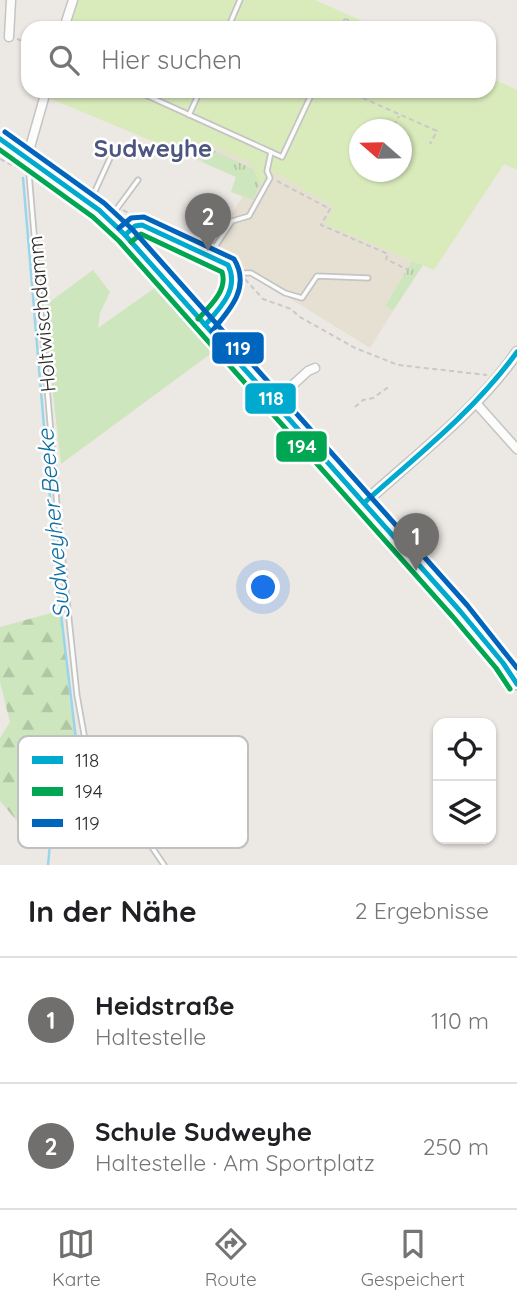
<!DOCTYPE html>
<html lang="de">
<meta charset="utf-8">
<style>
body{margin:0;font-family:Quicksand,sans-serif;background:#f2f2f2;color:#202124}
.controls{position:absolute;right:21px;bottom:21px;display:grid;overflow:hidden;border-radius:14px;box-shadow:0 2px 5px #0004}
.controls button{width:63px;height:63px;display:grid;place-items:center;padding:0;border:0;border-bottom:2px solid #e0e0e0;background:#fff;color:#202124;font:35px sans-serif}
.compass{position:absolute;left:349px;top:119px;width:63px;height:63px;border-radius:50%;background:#fff;box-shadow:0 2px 5px #0004;rotate:290deg}
.you{position:absolute;left:264px;top:588px;width:24px;height:24px;margin:-18px;border:5px solid #fff;border-radius:50%;background:#1a73e8;box-shadow:0 0 0 10px #1a73e833}
.badge{display:grid;place-items:center;width:46px;height:46px;border-radius:50%;background:#706f6e;color:#fff;font-size:23px;font-weight:700}
.pin{position:absolute;translate:-50% -58px;filter:drop-shadow(0 2px 4px #0008)}
.pin::after{content:'';position:absolute;top:37px;width:24px;height:21px;background:inherit;clip-path:polygon(0 0,100% 0,50% 100%)}
.list{margin:0;padding:0;list-style:none}
h2{display:flex;justify-content:space-between;align-items:center;height:91px;margin:0;padding:0 28px;font-size:30px}
h2 small{font-size:23px;font-weight:400;color:#757577}
.list li{display:grid;grid-template-columns:46px 1fr auto;gap:21px;align-items:center;box-sizing:border-box;height:126px;padding:0 28px;border-top:2px solid #e0e0e0}
.list b{display:block;font-size:26px;white-space:nowrap}
.list p{margin:0;font-size:23px;white-space:nowrap;color:#757577}
.list em{font-size:23px;font-style:normal;color:#757577}
.icon{flex:none;width:38px;height:38px;fill:none;stroke:currentColor;stroke-width:2;stroke-linecap:round;stroke-linejoin:round}
.map{position:relative;flex:none;width:517px;height:865px;overflow:hidden}
.search{position:absolute;background:#fff;box-shadow:0 2px 5px #0004;left:21px;right:21px;top:21px;height:77px;display:flex;align-items:center;gap:18px;box-sizing:border-box;padding:0 24px;border-radius:21px;color:#757577;font-size:26px}
.sheet{height:343px;background:#fff}
nav{display:flex;justify-content:space-around;align-items:center;box-sizing:border-box;height:98px;border-top:2px solid #e0e0e0;background:#fff;font-size:19px;color:#757577}
nav a{display:grid;justify-items:center;gap:4px}
nav .on{color:#706f6e}
.map>svg:first-child{display:block}
.education{fill:#e6e0d3}
.grass{fill:#cee6be}
.forest{fill:url(#forest-firs)}
.park{fill:url(#park-tufts)}
.pitch{fill:#d9eabb;fill-rule:evenodd}
.lines{fill:none;stroke-linecap:round;stroke-linejoin:round}
.stream{stroke:#99d6ec;stroke-width:2.5}
.service-casing{stroke:#c5c4c5;stroke-width:7}
.minor-casing{stroke:#c5c4c5;stroke-width:11}
.tertiary-casing{stroke:#c5c4c5;stroke-width:13}
.secondary-casing{stroke:#c5c4c5;stroke-width:14}
.path{stroke:#c9c9c8;stroke-width:2;stroke-dasharray:5 3.5;stroke-linecap:butt}
.service{stroke:#fcfcfb;stroke-width:3.5}
.minor{stroke:#fcfcfb;stroke-width:8}
.tertiary{stroke:#fcfcfb;stroke-width:10}
.secondary{stroke:#fcfcfb;stroke-width:10}
.bus-1-casing{stroke:#fff;stroke-width:10}
.bus-2-casing{stroke:#fff;stroke-width:10}
.bus-3-casing{stroke:#fff;stroke-width:10}
.bus-1{stroke:#00a9ce;stroke-width:5}
.bus-2{stroke:#00a651;stroke-width:5}
.bus-3{stroke:#0065bd;stroke-width:5}
.labels{text-anchor:middle;dominant-baseline:central;stroke-width:5;stroke-linejoin:round;paint-order:stroke}
.street-label{font-size:21px;fill:#2e2e2e;stroke:#fff}
.water-label{font-size:23px;font-style:italic;fill:#0d6fa3;stroke:#fff}
.quarter-label{font-size:24px;font-weight:bold;fill:#4d5680;stroke:#fff}
.key{fill:#fff;stroke:#c0c0c0;stroke-width:2}
.key-label{font-size:19px;fill:#2e2e2e}
.line-badge{stroke:#fff;stroke-width:2.5}
.badge-label{font-size:19px;text-anchor:middle;font-weight:bold;fill:#fff}
</style>
<div class="map">
<svg width="517" height="865" viewBox="0 0 517 865">
<defs>
<pattern id="forest-firs" width="22" height="20" patternUnits="userSpaceOnUse" patternTransform="scale(1.75)"><rect width="22" height="20" fill="#cee6be"/><path d="M5 1l3.5 6h-7zM16 11l3.5 6h-7z" fill="#b1c6a4"/></pattern>
<pattern id="park-tufts" width="24" height="20" patternUnits="userSpaceOnUse" patternTransform="scale(1.75)"><rect width="24" height="20" fill="#cee6be"/><path d="M3 7l-1-3M5 7V3M7 7l1-3M15 17l-1-3M17 17v-4M19 17l1-3" fill="none" stroke="#b1c6a4"/></pattern>
</defs>
<rect width="100%" height="100%" fill="#ece8e4"/>
<polygon class="education" points="206,142 276,173 334,207 326,224 412,261 385,306 393,311 370,348 210,249 243,196 231,192 236,177 195,159"/>
<polygon class="grass" points="93,270 110,292 100,313 98,328 156,287 213,352 61,464 43,307"/>
<polygon class="forest" points="62,610 70,703 82,758 99,786 23,828 0,801 0,738 10,722 0,682 0,627"/>
<g class="park">
<polygon points="208,148 253,169 260,184 253,200 231,192 236,177 202,162"/>
<polygon points="412,261 423,265 393,311 385,306"/>
</g>
<g class="pitch">
<polygon points="77,0 315,0 378,28 69,28"/>
<path d="M489,77L517,90V170L504,164L434,270L325,224L334,207L276,173L260,184L252,164L206,142L195,159L49,98L51,91H489ZM360,130H402V172H360Z"/>
</g>
<g class="lines">
<g class="stream">
<polyline points="0,151 22,167"/>
<polyline points="23,178 57,581 77,748 54,803 48,865"/>
</g>
<defs>
<g id="service">
<polyline points="228,28 240,0"/>
<polyline points="343,28 346,22"/>
<polyline points="137,91 282,157 313,91"/>
<polyline points="189,115 200,91"/>
<polyline points="28,162 57,505 77,695 87,751 164,865"/>
<polyline points="90,202 111,156"/>
<polyline points="110,218 138,180"/>
<polyline points="209,256 232,221 249,216 270,178 267,171 271,152"/>
<polyline points="233,273 251,273 285,293 302,298 317,276 368,278"/>
</g>
<g id="minor">
<polyline points="64,28 73,0"/>
<polyline points="9,37 11,0"/>
<polyline points="27,158 46,91"/>
<path d="M125,235L135,226L142,225L228,265C243,286 219,309 205,325"/>
<polyline points="274,402 308,371 315,368"/>
<polyline points="475,402 517,449"/>
</g>
<path id="tertiary" d="M364,503C413,458 480,408 517,352"/>
<polyline id="secondary" points="0,139 99,210 125,235 460,611 503,663 517,684"/>
</defs>
<use href="#service" class="service-casing"/>
<use href="#minor" class="minor-casing"/>
<use href="#tertiary" class="tertiary-casing"/>
<use href="#secondary" class="secondary-casing"/>
<g class="path">
<polyline points="17,39 28,43"/>
<polyline points="347,91 437,131 430,144"/>
<polyline points="394,126 399,116"/>
<polyline points="0,159 24,171"/>
<polyline points="277,181 330,209 321,225 388,254 386,259 408,270"/>
<polyline points="123,210 137,218"/>
<polyline points="245,279 263,299 291,309 300,317 355,348 398,365 487,375"/>
<polyline points="355,407 363,400 373,398 390,386"/>
</g>
<use href="#service" class="service"/>
<use href="#minor" class="minor"/>
<use href="#tertiary" class="tertiary"/>
<use href="#secondary" class="secondary"/>
<defs>
<g id="bus-1">
<polyline points="0,139 99,210 125,235 460,611 503,663 517,684"/>
<path d="M125,235L135,226L142,225L228,265C240,289 220,308 205,325"/>
<path d="M364,503C418,455 474,411 517,352"/>
</g>
<g id="bus-2">
<polyline points="0,150 93,217 119,241 453,617 496,668 510,689"/>
<path d="M131,242L141,234L222,272C228,290 210,306 198,319"/>
</g>
<g id="bus-3">
<polyline points="5,132 104,203 132,229 467,605 517,668"/>
<path d="M119,228L131,218L144,217L234,259C251,287 230,310 212,331"/>
</g>
</defs>
<use href="#bus-1" class="bus-1-casing"/>
<use href="#bus-2" class="bus-2-casing"/>
<use href="#bus-3" class="bus-3-casing"/>
<use href="#bus-1" class="bus-1"/>
<use href="#bus-2" class="bus-2"/>
<use href="#bus-3" class="bus-3"/>
</g>
<g class="labels">
<g class="street-label">
<text transform="translate(41 314) rotate(-95)">Holtwischdamm</text>
</g>
<g class="water-label">
<text transform="translate(53 524) rotate(-95)">Sudweyher Beeke</text>
</g>
<g class="quarter-label">
<text x="153" y="148">Sudweyhe</text>
</g>
</g>
<rect x="18" y="736" width="230" height="112" rx="10" class="key"/>
<rect x="32" y="756" width="31" height="8" fill="#00a9ce"/>
<rect x="32" y="787" width="31" height="9" fill="#00a651"/>
<rect x="32" y="819" width="31" height="8" fill="#0065bd"/>
<g class="key-label">
<text x="75" y="767">118</text>
<text x="75" y="798">194</text>
<text x="75" y="830">119</text>
</g>
<g class="line-badge">
<rect x="211" y="331" width="54" height="34" rx="7" fill="#0065bd"/>
<rect x="244" y="382" width="53" height="33" rx="7" fill="#00a9ce"/>
<rect x="275" y="430" width="53" height="33" rx="7" fill="#00a651"/>
</g>
<g class="badge-label">
<text x="238" y="355">119</text>
<text x="271" y="405">118</text>
<text x="302" y="453">194</text>
</g>
</svg>
<div class="controls">
<button><svg class="icon" aria-label="locate" viewBox="0 0 24 24"><circle cx="12" cy="12" r="6"/><path d="M12 2v4M12 18v4M2 12h4M18 12h4"/></svg></button>
<button><svg class="icon" aria-label="layers" viewBox="0 0 24 24"><path d="M12 4l9 5-9 5-9-5zM3 14l9 5 9-5"/></svg></button>
</div>
<svg class="compass" viewBox="-18 -18 36 36"><path d="M0-13l5 13h-10z" fill="#e53935"/><path d="M0 13l5-13h-10z" fill="#757577"/></svg>
<div class="you"></div>
<div class="pin badge" style="left:416px;top:571px">1</div>
<div class="pin badge" style="left:208px;top:251px">2</div>
<div class="search"><svg class="icon" aria-label="search" viewBox="0 0 24 24"><circle cx="10" cy="10" r="6"/><path d="M15 15l6 6"/></svg>Hier suchen</div>
</div>
<section class="sheet">
<h2>In der Nähe<small>2 Ergebnisse</small></h2>
<ul class="list">
<li><span class="badge">1</span><div><b>Heidstraße</b><p>Haltestelle</p></div><em>110 m</em></li>
<li><span class="badge">2</span><div><b>Schule Sudweyhe</b><p>Haltestelle · Am Sportplatz</p></div><em>250 m</em></li>
</ul>
</section>
<nav>
<a class="on"><svg class="icon" aria-label="map" viewBox="0 0 24 24"><path d="M3 6l6-2 6 2 6-2v14l-6 2-6-2-6 2zM9 4v14M15 6v14"/></svg>Karte</a>
<a><svg class="icon" aria-label="directions" viewBox="0 0 24 24"><path d="M12 3l9 9-9 9-9-9zM9 14v-3h6M13 9l2 2-2 2"/></svg>Route</a>
<a><svg class="icon" aria-label="saved" viewBox="0 0 24 24"><path d="M7 4h10v16l-5-4-5 4z"/></svg>Gespeichert</a>
</nav>
